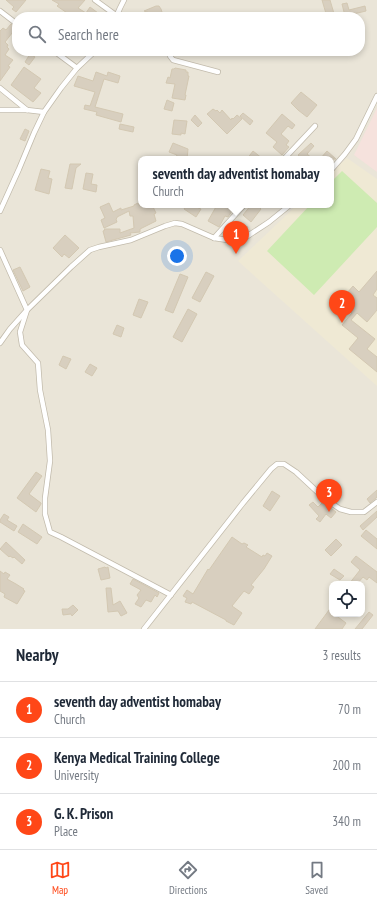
<!DOCTYPE html>
<style>
body{margin:0;font-family:"PT Sans Narrow",sans-serif;background:#f2f2f3;color:#1f2937}
.controls{position:absolute;right:12px;bottom:12px;display:grid;overflow:hidden;border-radius:8px;box-shadow:0 2px 6px #0003}
.controls button{width:36px;height:36px;display:grid;place-items:center;padding:0;border:0;border-bottom:1px solid #e0e1e3;background:#fff;color:#1f2937;font:20px sans-serif}
.you{position:absolute;left:177px;top:256px;width:14px;height:14px;margin:-10px;border:3px solid #fff;border-radius:50%;background:#1a73e8;box-shadow:0 0 0 6px #1a73e833}
.badge{display:grid;place-items:center;width:26px;height:26px;border-radius:50%;background:#ff4717;color:#fff;font-size:13px;font-weight:700}
.pin{position:absolute;translate:-50% -33px;filter:drop-shadow(0 1px 2px #0008)}
.pin::after{content:'';position:absolute;top:21px;width:14px;height:12px;background:inherit;clip-path:polygon(0 0,100% 0,50% 100%)}
.popup{position:absolute;left:138px;top:156px;width:196px;height:52px;box-sizing:border-box;display:grid;place-content:center;border-radius:8px;background:#fff;filter:drop-shadow(0 1px 3px #0005);font-size:13px;white-space:nowrap;color:#747a83}
.popup b{font-size:15px;color:#1f2937}
.popup::after{content:'';position:absolute;left:50%;top:100%;margin-left:-8px;border:8px solid transparent;border-top-color:#fff}
.list{margin:0;padding:0;list-style:none}
h2{display:flex;justify-content:space-between;align-items:center;height:52px;margin:0;padding:0 16px;font-size:17px}
h2 small{font-size:13px;font-weight:400;color:#747a83}
.list li{display:grid;grid-template-columns:26px 1fr auto;gap:12px;align-items:center;box-sizing:border-box;height:56px;padding:0 16px;border-top:1px solid #e0e1e3}
.list b{display:block;font-size:15px;white-space:nowrap}
.list p{margin:0;font-size:13px;white-space:nowrap;color:#747a83}
.list em{font-size:13px;font-style:normal;color:#747a83}
.icon{flex:none;width:22px;height:22px;fill:none;stroke:currentColor;stroke-width:2;stroke-linecap:round;stroke-linejoin:round}
.map{position:relative;flex:none;width:377px;height:629px;overflow:hidden}
.search{position:absolute;background:#fff;box-shadow:0 2px 6px #0003;left:12px;right:12px;top:12px;height:44px;display:flex;align-items:center;gap:10px;box-sizing:border-box;padding:0 14px;border-radius:16px;color:#747a83;font-size:15px}
.sheet{height:220px;background:#fff}
nav{display:flex;justify-content:space-around;align-items:center;box-sizing:border-box;height:56px;border-top:1px solid #e0e1e3;background:#fff;font-size:11px;color:#747a83}
nav a{display:grid;justify-items:center;gap:2px}
nav .on{color:#ff4717}
.map>svg:first-child{display:block}
.residential{fill:#eae5d8;fill-rule:evenodd}
.education{fill:#efe9d4}
.medical{fill:#f6e2dd}
.green{fill:#ceebb2}
.building{fill:#d8cfbf;stroke:#d3c8b2}
.lines{fill:none;stroke-linecap:round;stroke-linejoin:round}
.minor-casing{stroke:#c2bbac;stroke-width:6}
.minor{stroke:#fff;stroke-width:4.5}
</style>
<div class="map">
<svg width="377" height="629" viewBox="0 0 377 629">
<rect width="100%" height="100%" fill="#f5f3ea"/>
<path class="residential" d="M0,0H377V629H0ZM17,17H360V51H17ZM141,159H331V205H141ZM332,584H362V614H332Z"/>
<polygon class="education" points="347,158 377,179 377,386 238,261 297,205 331,205 331,173"/>
<polygon class="medical" points="377,108 377,172 354,155"/>
<polygon class="green" points="342,171 377,203 377,227 314,295 267,251 310,205 331,205 331,182"/>
<g class="building">
<polygon points="6,0 26,0 16,12 12,9 14,7"/>
<polygon points="52,0 85,0 78,8 86,13 90,7 98,13 95,17 73,17 57,6 59,4"/>
<polygon points="322,0 330,0 335,17 327,17"/>
<polygon points="347,3 349,10 365,6 366,11 345,16 342,4"/>
<polygon points="156,6 159,6 161,9 162,12 159,15 156,15 144,11"/>
<polygon points="11,24 16,28 5,42 8,45 7,47 9,49 5,55 13,60 8,66 10,67 0,81 0,31 3,28 6,30"/>
<polygon points="30,54 35,57 29,65 25,62"/>
<polygon points="24,67 41,79 34,88 41,93 33,102 11,85"/>
<polygon points="175,68 186,70 186,72 188,72 188,76 189,76 185,95 186,95 185,100 172,98 175,84 166,83 168,77 170,78 172,69 174,69"/>
<polygon points="96,72 107,76 108,72 120,76 118,83 104,79 95,107 123,114 121,122 96,115 97,112 84,109 85,105 90,106 95,92 74,86 78,76 93,81"/>
<polygon points="301,92 317,105 307,117 298,110 291,103"/>
<polygon points="167,100 174,103 172,111 164,109"/>
<polygon points="213,109 216,111 217,110 220,113 222,110 231,120 232,118 233,119 237,115 242,119 227,134 207,114"/>
<polygon points="243,113 253,121 250,125 240,116"/>
<polygon points="282,114 295,125 292,129 288,126 281,134 289,141 286,145 289,147 282,155 273,147 277,142 266,133"/>
<polygon points="195,115 202,123 198,127 191,120"/>
<polygon points="174,120 187,121 185,134 181,133 181,135 172,134"/>
<polygon points="120,124 134,127 133,132 119,129"/>
<polygon points="25,129 29,131 25,141 20,139"/>
<polygon points="173,143 188,149 187,159 175,159 177,155 169,152"/>
<polygon points="311,143 314,146 307,154 313,159 302,159 298,155"/>
<polygon points="253,151 263,159 247,159"/>
<polygon points="327,151 336,159 320,159"/>
<polygon points="70,164 81,164 76,168 72,189 65,188"/>
<polygon points="41,169 50,171 48,178 52,179 49,194 35,190"/>
<polygon points="86,173 93,174 91,184 97,185 96,192 83,189"/>
<polygon points="109,203 113,212 121,208 121,210 134,206 134,205 138,203 139,205 152,205 156,213 154,214 156,221 140,229 140,232 130,233 131,235 106,242 103,231 105,230 104,229 120,229 120,233 134,228 133,216 130,216 129,211 117,217 117,218 116,219 117,222 104,228 101,220 105,218 100,207"/>
<polygon points="187,205 200,205 198,208 201,209 196,217 184,209"/>
<polygon points="217,205 236,205 228,217 225,216 219,227 208,221"/>
<polygon points="251,205 262,205 260,208 261,209 251,222 243,215"/>
<polygon points="235,223 239,225 240,223 248,227 244,234 242,235 241,234 239,237 232,234 234,230 232,229"/>
<polygon points="65,235 79,248 69,258 64,254 62,257 53,248"/>
<polygon points="20,267 30,287 23,291 13,270"/>
<polygon points="377,271 377,289 373,295 377,298 377,310 367,322 357,313 351,320 375,339 367,349 377,357 377,372 349,349 358,338 342,325 352,313 346,308 354,299 347,293 353,286 359,292"/>
<polygon points="206,272 214,276 200,302 192,298"/>
<polygon points="180,274 188,277 173,313 165,310"/>
<polygon points="139,299 148,302 141,318 133,315"/>
<polygon points="188,309 197,314 182,342 173,337"/>
<polygon points="117,325 124,328 121,337 113,334"/>
<polygon points="63,356 71,359 66,369 59,365"/>
<polygon points="90,364 97,368 92,376 85,372"/>
<polygon points="36,472 42,476 29,494 41,503 41,504 36,512 17,498"/>
<polygon points="377,490 377,497 370,503 367,499"/>
<polygon points="272,491 280,496 270,511 263,506"/>
<polygon points="313,502 318,507 323,502 336,512 331,518 326,514 320,522 316,519 319,516 309,505"/>
<polygon points="377,511 377,517 363,530 360,526"/>
<polygon points="4,514 9,517 7,520 17,526 14,531 0,522 0,520"/>
<polygon points="23,524 42,537 37,544 18,532"/>
<polygon points="366,530 377,539 377,549 361,536"/>
<polygon points="232,537 242,544 244,543 248,545 246,547 262,557 263,555 265,556 267,553 272,556 264,569 251,585 254,587 249,594 244,591 232,606 242,613 234,625 226,621 226,620 192,602 191,604 185,602 187,598 183,596 187,590 193,594 208,569 209,570"/>
<polygon points="336,539 342,545 331,556 325,550"/>
<polygon points="6,542 25,560 22,564 14,557 13,558 10,556 9,557 0,549"/>
<polygon points="356,556 377,572 377,583 369,577 367,580 363,577 357,584 349,584 360,570 351,562"/>
<polygon points="105,567 106,568 108,567 110,578 101,580 98,569"/>
<polygon points="334,569 344,576 340,580 330,574"/>
<polygon points="0,571 4,574 5,572 10,575 7,579 16,584 24,589 23,590 25,591 17,604 4,597 5,594 0,591"/>
<polygon points="133,579 159,593 157,597 155,595 151,602 146,600 141,607 135,604 139,598 137,595 141,590 130,584"/>
<polygon points="106,588 111,588 113,605 120,601 127,613 121,616 118,611 108,612"/>
<polygon points="73,605 78,610 72,616 71,614 63,615 62,609 68,609"/>
<polygon points="332,606 332,614 334,614 346,623 342,629 315,629"/>
<polygon points="369,612 373,615 362,629 355,629"/>
</g>
<g class="lines">
<defs>
<g id="minor">
<polyline points="95,0 117,16 121,17"/>
<polyline points="0,11 17,24"/>
<polyline points="116,17 120,8 124,0"/>
<polyline points="54,51 77,68"/>
<polyline points="170,51 170,56 173,60 218,72"/>
<polyline points="0,88 27,110"/>
<polyline points="0,110 27,110 44,112"/>
<polyline points="284,159 315,126"/>
<polyline points="331,170 345,154 356,139 377,96"/>
<polyline points="0,211 19,169 34,133 44,112 61,88 77,68 95,51"/>
<polyline points="214,238 244,205"/>
<polyline points="0,250 27,310 10,329 0,343"/>
<polyline points="171,595 61,537 50,532 45,514 45,498 50,461 48,430 40,390 38,363 22,345 20,332 27,310 71,267 90,250 99,247 131,240 165,226 175,223 182,224 214,238 234,241 240,241 269,222 290,205"/>
<polyline points="144,629 243,503 271,469 277,464 284,464 296,472 324,498 340,509 351,512 364,512 377,502"/>
</g>
</defs>
<use href="#minor" class="minor-casing"/>
<use href="#minor" class="minor"/>
</g>
</svg>
<div class="controls">
<button><svg class="icon" aria-label="locate" viewBox="0 0 24 24"><circle cx="12" cy="12" r="6"/><path d="M12 2v4M12 18v4M2 12h4M18 12h4"/></svg></button>
</div>
<div class="you"></div>
<div class="pin badge" style="left:236px;top:254px">1</div>
<div class="popup"><b>seventh day adventist homabay</b>Church</div>
<div class="pin badge" style="left:342px;top:323px">2</div>
<div class="pin badge" style="left:329px;top:512px">3</div>
<div class="search"><svg class="icon" aria-label="search" viewBox="0 0 24 24"><circle cx="10" cy="10" r="6"/><path d="M15 15l6 6"/></svg>Search here</div>
</div>
<section class="sheet">
<h2>Nearby<small>3 results</small></h2>
<ul class="list">
<li><span class="badge">1</span><div><b>seventh day adventist homabay</b><p>Church</p></div><em>70 m</em></li>
<li><span class="badge">2</span><div><b>Kenya Medical Training College</b><p>University</p></div><em>200 m</em></li>
<li><span class="badge">3</span><div><b>G. K. Prison</b><p>Place</p></div><em>340 m</em></li>
</ul>
</section>
<nav>
<a class="on"><svg class="icon" aria-label="map" viewBox="0 0 24 24"><path d="M3 6l6-2 6 2 6-2v14l-6 2-6-2-6 2zM9 4v14M15 6v14"/></svg>Map</a>
<a><svg class="icon" aria-label="directions" viewBox="0 0 24 24"><path d="M12 3l9 9-9 9-9-9zM9 14v-3h6M13 9l2 2-2 2"/></svg>Directions</a>
<a><svg class="icon" aria-label="saved" viewBox="0 0 24 24"><path d="M7 4h10v16l-5-4-5 4z"/></svg>Saved</a>
</nav>
